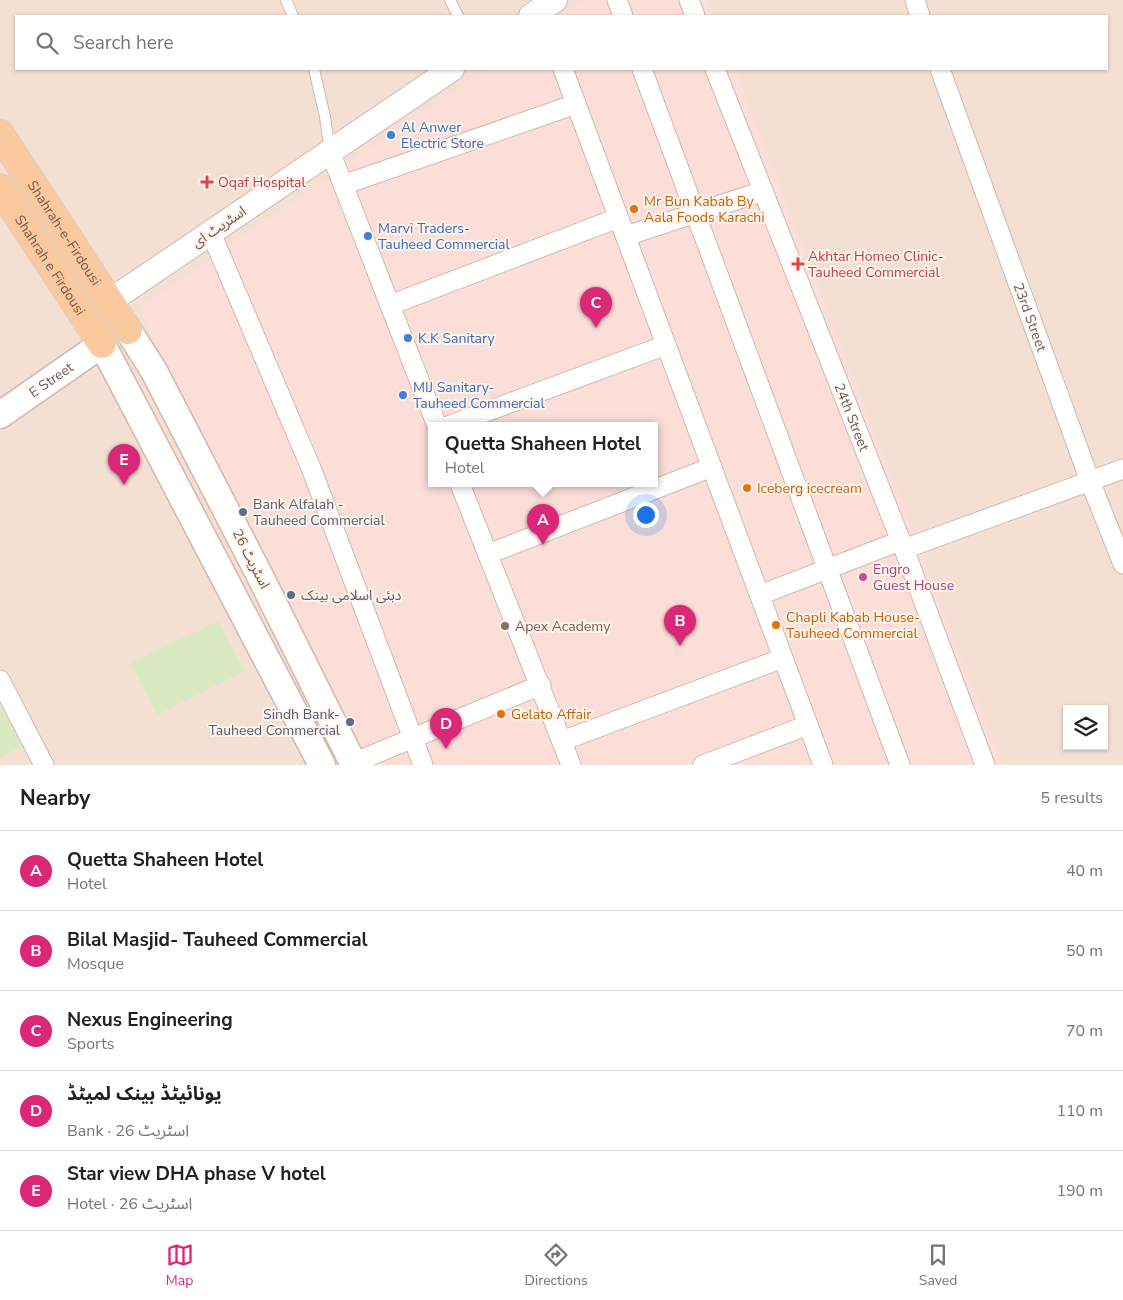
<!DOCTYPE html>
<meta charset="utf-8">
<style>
body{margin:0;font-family:"Nunito Sans","Noto Sans Arabic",sans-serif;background:#f2f2f2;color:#202124}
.controls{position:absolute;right:15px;bottom:15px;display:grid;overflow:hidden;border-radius:0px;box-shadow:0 1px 4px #0004}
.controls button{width:45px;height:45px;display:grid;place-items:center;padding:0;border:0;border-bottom:1px solid #e0e0e0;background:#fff;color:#202124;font:25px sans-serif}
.you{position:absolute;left:645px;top:514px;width:18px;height:18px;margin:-12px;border:4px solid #fff;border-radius:50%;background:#1a73e8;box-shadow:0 0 0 8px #1a73e833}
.badge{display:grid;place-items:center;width:32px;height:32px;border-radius:50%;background:#db2777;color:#fff;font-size:16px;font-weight:700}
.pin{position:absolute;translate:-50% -41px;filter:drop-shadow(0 1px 2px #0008)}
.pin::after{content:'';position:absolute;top:26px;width:18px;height:15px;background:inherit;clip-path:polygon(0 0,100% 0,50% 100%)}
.popup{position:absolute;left:428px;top:422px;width:230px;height:65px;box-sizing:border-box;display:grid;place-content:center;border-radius:0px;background:#fff;filter:drop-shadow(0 1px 4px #0005);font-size:16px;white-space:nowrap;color:#757577}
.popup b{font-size:19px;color:#202124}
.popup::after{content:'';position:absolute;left:50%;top:100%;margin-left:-10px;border:10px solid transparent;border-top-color:#fff}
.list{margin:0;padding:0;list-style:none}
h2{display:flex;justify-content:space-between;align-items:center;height:65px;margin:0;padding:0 20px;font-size:21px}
h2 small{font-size:16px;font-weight:400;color:#757577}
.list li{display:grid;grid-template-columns:32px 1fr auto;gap:15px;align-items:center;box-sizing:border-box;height:80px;padding:0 20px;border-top:1px solid #e0e0e0}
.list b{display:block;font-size:19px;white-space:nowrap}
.list p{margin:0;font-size:16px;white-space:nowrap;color:#757577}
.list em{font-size:16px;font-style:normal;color:#757577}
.icon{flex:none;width:28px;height:28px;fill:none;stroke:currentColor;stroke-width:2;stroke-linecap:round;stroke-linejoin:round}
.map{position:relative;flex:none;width:1123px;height:765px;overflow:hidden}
.search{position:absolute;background:#fff;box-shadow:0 1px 4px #0004;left:15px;right:15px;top:15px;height:55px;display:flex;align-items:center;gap:12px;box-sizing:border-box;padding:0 18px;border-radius:0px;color:#757577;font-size:19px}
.sheet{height:465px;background:#fff}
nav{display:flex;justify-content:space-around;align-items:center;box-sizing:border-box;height:70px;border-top:1px solid #e0e0e0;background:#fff;font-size:14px;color:#757577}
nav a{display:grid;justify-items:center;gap:2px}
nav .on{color:#db2777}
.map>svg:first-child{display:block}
.residential{fill:#f4e0d3;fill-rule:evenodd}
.commercial{fill:#fcded9;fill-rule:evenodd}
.green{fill:#d9eac3}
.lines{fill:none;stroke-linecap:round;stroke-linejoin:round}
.service-casing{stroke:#d0b8ae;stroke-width:12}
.minor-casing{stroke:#d0b8ae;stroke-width:21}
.tertiary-casing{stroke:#d0b8ae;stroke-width:26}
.secondary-casing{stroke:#d3b6ac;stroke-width:29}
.primary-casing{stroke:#d8cfcc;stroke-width:30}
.service{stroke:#fff;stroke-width:10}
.minor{stroke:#fff;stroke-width:19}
.tertiary{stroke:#fff;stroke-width:24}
.secondary{stroke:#fff;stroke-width:26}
.primary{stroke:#fac99e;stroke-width:28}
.shop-dot{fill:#3f7fe0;stroke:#fff4eb;stroke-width:2}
.health-dot{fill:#e0444e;stroke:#fff4eb;stroke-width:2}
.food-dot{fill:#e8710a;stroke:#fff4eb;stroke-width:2}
.service-dot{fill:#5c6f8a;stroke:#fff4eb;stroke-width:2}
.hotel-dot{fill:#d1479c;stroke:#fff4eb;stroke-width:2}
.education-dot{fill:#8d6e63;stroke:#fff4eb;stroke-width:2}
.labels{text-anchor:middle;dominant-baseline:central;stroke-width:4;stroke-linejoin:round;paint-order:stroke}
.shop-label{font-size:14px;fill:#366cbe;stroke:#fff4eb;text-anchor:start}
.health-label{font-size:14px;fill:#be3a42;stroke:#fff4eb;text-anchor:start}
.food-label{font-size:14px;fill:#c56008;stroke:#fff4eb;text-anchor:start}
.street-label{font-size:14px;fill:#75534a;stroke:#fff4eb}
.service-label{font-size:14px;fill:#4e5e75;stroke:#fff4eb;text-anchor:start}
.hotel-label{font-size:14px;fill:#b23c85;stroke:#fff4eb;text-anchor:start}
.education-label{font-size:14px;fill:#785e54;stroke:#fff4eb;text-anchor:start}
</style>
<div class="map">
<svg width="1123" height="765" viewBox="0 0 1123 765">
<rect width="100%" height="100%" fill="#fcefe5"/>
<path class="residential" d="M0,0H1123V765H0ZM16,16H1107V69H16ZM432,426H654V484H432ZM1067,709H1104V746H1067Z"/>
<g class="commercial">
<polygon points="584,0 708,0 715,16 561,16"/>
<path d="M485,69H735L1003,765H359L207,462L139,308ZM432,426H654V484H432Z"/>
</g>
<g class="green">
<polygon points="218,621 245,671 157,715 130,663"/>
<polygon points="0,704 22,746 0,758"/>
</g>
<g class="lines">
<defs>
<g id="service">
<polyline points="286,0 293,16"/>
<polyline points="450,0 458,16"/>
<polyline points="314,69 325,117 330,151"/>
</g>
<g id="minor">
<polyline points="617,0 623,16"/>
<polyline points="689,0 695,16"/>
<polyline points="915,0 920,16"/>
<polyline points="563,69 823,765"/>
<polyline points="642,69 900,765"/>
<path id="s1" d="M715,69L904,549L985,765"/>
<path id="s2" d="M940,69L1090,481L1123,564"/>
<polyline points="330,151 437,426"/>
<polyline points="343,185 576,104"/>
<polyline points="211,233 311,468 423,765"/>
<polyline points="626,236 763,191"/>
<polyline points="390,305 618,218"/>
<polyline points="448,426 666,345"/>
<polyline points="460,484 571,765"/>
<polyline points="904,549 1123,469"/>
<polyline points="488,554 712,467"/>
<polyline points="760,595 900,541"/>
<polyline points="0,680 44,765"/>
<polyline points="562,741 783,658"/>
<polyline points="353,763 541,685"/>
<polyline points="703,765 808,725"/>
</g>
<g id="tertiary">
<polyline points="531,16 555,0"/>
<polyline points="110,301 452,69"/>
</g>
<g id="secondary">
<polyline points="128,330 154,371 259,574 354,765"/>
<path id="s3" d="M0,415L102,344L322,765"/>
</g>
<g id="primary">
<path id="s4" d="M0,134L128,330"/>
<path id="s5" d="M0,188L102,344"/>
</g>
</defs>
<use href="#service" class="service-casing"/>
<use href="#minor" class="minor-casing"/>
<use href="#tertiary" class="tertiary-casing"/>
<use href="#secondary" class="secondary-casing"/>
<use href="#primary" class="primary-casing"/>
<use href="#service" class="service"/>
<use href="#minor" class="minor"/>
<use href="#tertiary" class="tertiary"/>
<use href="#secondary" class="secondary"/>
<use href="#primary" class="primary"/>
</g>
<g class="shop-dot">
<circle cx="391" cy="135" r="5"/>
<circle cx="368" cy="236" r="5"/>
<circle cx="408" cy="338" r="5"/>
<circle cx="403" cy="395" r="5"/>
</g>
<g class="health-dot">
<path d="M204.5 174.5h5v5h5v5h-5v5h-5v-5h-5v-5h5z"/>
<path d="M795.5 256.5h5v5h5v5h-5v5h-5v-5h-5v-5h5z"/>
</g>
<g class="food-dot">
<circle cx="634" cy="209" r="5"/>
<circle cx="747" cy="488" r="5"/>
<circle cx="776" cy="625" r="5"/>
<circle cx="501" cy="714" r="5"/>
</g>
<g class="service-dot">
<circle cx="243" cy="512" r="5"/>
<circle cx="291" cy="595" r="5"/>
<circle cx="350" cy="722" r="5"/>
</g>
<circle class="hotel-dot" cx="863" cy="577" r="5"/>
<circle class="education-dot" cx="505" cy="626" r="5"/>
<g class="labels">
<g class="shop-label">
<text x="401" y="127">Al Anwer<tspan x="401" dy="16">Electric Store</tspan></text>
<text x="378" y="228">Marvi Traders-<tspan x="378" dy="16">Tauheed Commercial</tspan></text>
<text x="418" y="338">K.K Sanitary</text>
<text x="413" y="387">MIJ Sanitary-<tspan x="413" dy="16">Tauheed Commercial</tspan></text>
</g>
<g class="health-label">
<text x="218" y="182">Oqaf Hospital</text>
<text x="808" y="256">Akhtar Homeo Clinic-<tspan x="808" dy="16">Tauheed Commercial</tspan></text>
</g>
<g class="food-label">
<text x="644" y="201">Mr Bun Kabab By<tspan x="644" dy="16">Aala Foods Karachi</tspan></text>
<text x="757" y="488">Iceberg icecream</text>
<text x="786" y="617">Chapli Kabab House-<tspan x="786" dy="16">Tauheed Commercial</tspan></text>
<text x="511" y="714">Gelato Affair</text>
</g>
<g class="street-label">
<text transform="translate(219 227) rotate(-34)">اسٹریٹ ای</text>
<text stroke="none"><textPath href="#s4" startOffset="118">Shahrah-e-Firdousi</textPath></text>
<text stroke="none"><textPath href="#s5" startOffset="92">Shahrah e Firdousi</textPath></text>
<text stroke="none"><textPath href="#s2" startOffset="264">23rd Street</textPath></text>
<text stroke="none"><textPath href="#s3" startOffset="62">E Street</textPath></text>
<text stroke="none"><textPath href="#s1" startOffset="374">24th Street</textPath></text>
<text transform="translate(251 559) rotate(63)">اسٹریٹ 26</text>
</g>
<g class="service-label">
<text x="253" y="504">Bank Alfalah -<tspan x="253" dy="16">Tauheed Commercial</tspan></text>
<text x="301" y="595">دبئی اسلامی بینک</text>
<text x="340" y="714" text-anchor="end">Sindh Bank-<tspan x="340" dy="16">Tauheed Commercial</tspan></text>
</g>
<g class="hotel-label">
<text x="873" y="569">Engro<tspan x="873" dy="16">Guest House</tspan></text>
</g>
<g class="education-label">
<text x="515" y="626">Apex Academy</text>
</g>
</g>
</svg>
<div class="controls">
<button><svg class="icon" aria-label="layers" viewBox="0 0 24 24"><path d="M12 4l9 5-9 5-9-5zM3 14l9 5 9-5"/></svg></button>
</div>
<div class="you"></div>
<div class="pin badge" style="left:543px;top:545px">A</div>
<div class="popup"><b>Quetta Shaheen Hotel</b>Hotel</div>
<div class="pin badge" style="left:680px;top:646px">B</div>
<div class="pin badge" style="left:596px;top:328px">C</div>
<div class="pin badge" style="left:446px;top:749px">D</div>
<div class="pin badge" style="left:124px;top:485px">E</div>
<div class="search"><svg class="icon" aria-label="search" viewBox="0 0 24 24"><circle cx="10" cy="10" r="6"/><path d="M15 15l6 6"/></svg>Search here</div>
</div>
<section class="sheet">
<h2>Nearby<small>5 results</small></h2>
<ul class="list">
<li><span class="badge">A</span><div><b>Quetta Shaheen Hotel</b><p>Hotel</p></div><em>40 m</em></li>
<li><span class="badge">B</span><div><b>Bilal Masjid- Tauheed Commercial</b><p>Mosque</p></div><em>50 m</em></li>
<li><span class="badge">C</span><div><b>Nexus Engineering</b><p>Sports</p></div><em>70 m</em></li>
<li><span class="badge">D</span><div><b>یونائیٹڈ بینک لمیٹڈ</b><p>Bank · اسٹریٹ 26</p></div><em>110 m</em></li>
<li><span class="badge">E</span><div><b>Star view DHA phase V hotel</b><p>Hotel · اسٹریٹ 26</p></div><em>190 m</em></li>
</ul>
</section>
<nav>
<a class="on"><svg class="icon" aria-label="map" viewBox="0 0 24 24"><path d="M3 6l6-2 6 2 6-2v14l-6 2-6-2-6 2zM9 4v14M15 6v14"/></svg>Map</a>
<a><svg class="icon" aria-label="directions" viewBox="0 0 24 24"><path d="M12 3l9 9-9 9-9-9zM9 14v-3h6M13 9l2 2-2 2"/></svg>Directions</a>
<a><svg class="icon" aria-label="saved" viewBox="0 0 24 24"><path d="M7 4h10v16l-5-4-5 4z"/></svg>Saved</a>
</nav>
